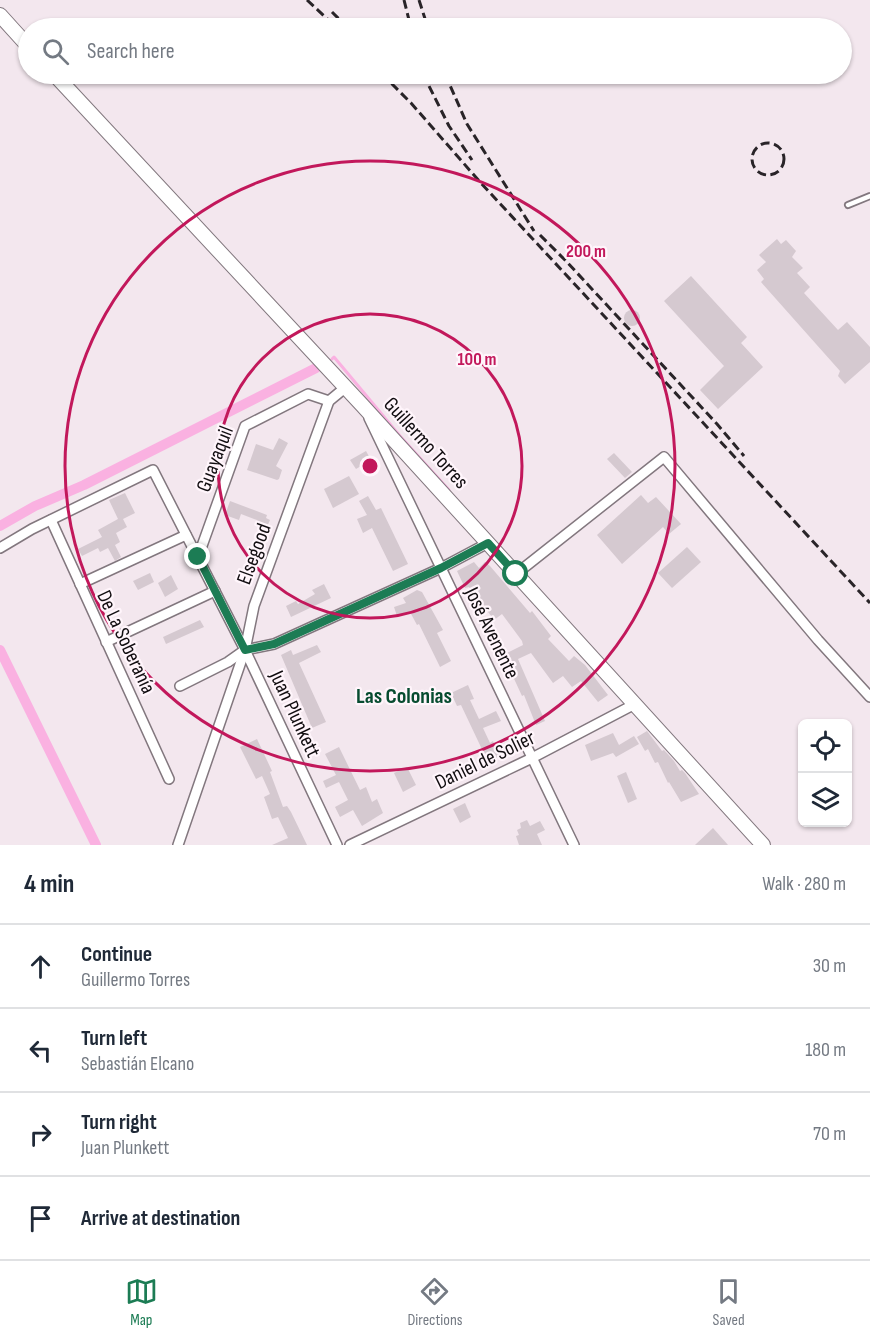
<!DOCTYPE html>
<meta charset="utf-8">
<style>
body{margin:0;font-family:"Sofia Sans Condensed",sans-serif;background:#f6f6f7;color:#1f2937}
.controls{position:absolute;right:18px;bottom:18px;display:grid;overflow:hidden;border-radius:9px;box-shadow:0 2px 4px #0004}
.controls button{width:54px;height:54px;display:grid;place-items:center;padding:0;border:0;border-bottom:2px solid #e0e1e3;background:#fff;color:#1f2937;font:30px sans-serif}
.stop{position:absolute;width:18px;height:18px;margin:-14px;border:4px solid #1c7c54;border-radius:50%;background:#fff}
.stop.end{background:#1c7c54;border-color:#fff;box-shadow:0 2px 6px #0008}
.list{margin:0;padding:0;list-style:none}
h2{display:flex;justify-content:space-between;align-items:center;height:78px;margin:0;padding:0 24px;font-size:26px}
h2 small{font-size:20px;font-weight:400;color:#747a83}
.list li{display:grid;grid-template-columns:39px 1fr auto;gap:18px;align-items:center;box-sizing:border-box;height:84px;padding:0 24px;border-top:2px solid #e0e1e3}
.list b{display:block;font-size:22px;white-space:nowrap}
.list p{margin:0;font-size:20px;white-space:nowrap;color:#747a83}
.list em{font-size:20px;font-style:normal;color:#747a83}
.icon{flex:none;width:33px;height:33px;fill:none;stroke:currentColor;stroke-width:2;stroke-linecap:round;stroke-linejoin:round}
.map{position:relative;flex:none;width:870px;height:845px;overflow:hidden}
.search{position:absolute;background:#fff;box-shadow:0 2px 4px #0004;left:18px;right:18px;top:18px;height:66px;display:flex;align-items:center;gap:15px;box-sizing:border-box;padding:0 21px;border-radius:33px;color:#747a83;font-size:22px}
.sheet{height:414px;background:#fff}
nav{display:flex;justify-content:space-around;align-items:center;box-sizing:border-box;height:84px;border-top:2px solid #e0e1e3;background:#fff;font-size:16px;color:#747a83}
nav a{display:grid;justify-items:center;gap:3px}
nav .on{color:#1c7c54}
.map>svg:first-child{display:block}
.lines{fill:none;stroke-linecap:round;stroke-linejoin:round}
.stream{stroke:#fab1e1;stroke-width:3}
.canal{stroke:#fab1e1;stroke-width:10}
.building{fill:#d5c9d0}
.service-casing{stroke:#82777e;stroke-width:8}
.minor-casing{stroke:#82777e;stroke-width:12}
.secondary-casing{stroke:#82777e;stroke-width:16}
.service{stroke:#fff;stroke-width:4.5}
.minor{stroke:#fff;stroke-width:9}
.secondary{stroke:#fff;stroke-width:14}
.rail{stroke:#292428;stroke-width:3;stroke-dasharray:9 4.5;stroke-linecap:butt}
.route{stroke:#1c7c54;stroke-width:8}
.ring{fill:none;stroke:#c2185b;stroke-width:3}
.labels{text-anchor:middle;dominant-baseline:central;stroke-width:4.5;stroke-linejoin:round;paint-order:stroke}
.street-label{font-size:21px;fill:#110d10;stroke:#fff5fb}
.neighbourhood-label{font-size:22px;font-weight:bold;fill:#074c30;stroke:#fff5fb}
.centre{fill:#c2185b;stroke:#fff5fb;stroke-width:3}
.ring-label{font-size:18px;text-anchor:middle;font-weight:bold;fill:#c2185b;stroke:#fff5fb;stroke-width:4.5;stroke-linejoin:round;paint-order:stroke}
</style>
<div class="map">
<svg width="870" height="845" viewBox="0 0 870 845">
<rect width="100%" height="100%" fill="#f3e7ee"/>
<g class="lines">
<polyline class="stream" points="332,359 334,357 400,436 449,490"/>
<g class="canal">
<polyline points="0,526 35,506 84,485 316,368"/>
<polyline points="0,650 96,845"/>
</g>
</g>
<g class="building">
<polygon points="777,239 781,244 786,240 796,251 792,257 803,268 797,273 810,287 804,293 838,330 847,322 870,347 870,362 845,384 838,376 840,371 761,282 764,279 757,270 766,262 759,255"/>
<polygon points="691,276 747,337 741,343 763,367 718,409 700,390 724,366 664,301"/>
<circle cx="632" cy="318" r="8"/>
<polygon points="279,438 288,443 276,466 282,470 279,479 277,480 247,470 256,444 273,450"/>
<polygon points="366,451 371,460 356,469 350,460"/>
<polygon points="614,453 632,472 625,478 607,459"/>
<polygon points="349,476 359,494 333,508 324,489"/>
<polygon points="125,493 135,513 123,519 127,527 116,533 120,542 115,545 121,557 115,561 108,548 100,552 98,548 82,556 78,549 102,537 98,530 118,519 109,500"/>
<polygon points="641,495 648,503 656,497 681,524 669,534 663,527 622,564 597,535"/>
<polygon points="368,496 376,510 381,508 408,564 393,571 372,528 363,533 357,519 367,515 359,501"/>
<polygon points="230,501 267,515 266,518 270,520 266,529 255,525 257,520 241,514 239,520 225,515"/>
<polygon points="687,547 701,562 672,588 658,573"/>
<polygon points="474,562 479,568 485,562 490,566 530,613 532,611 551,636 548,639 569,661 574,656 585,665 608,695 598,702 581,681 572,687 563,676 553,683 531,653 518,659 545,721 536,725 524,695 522,696 503,655 523,645 522,641 502,614 494,620 474,593 473,593 469,587 465,588 457,571"/>
<polygon points="150,573 154,582 138,590 133,581"/>
<polygon points="171,575 178,589 165,597 158,583"/>
<polygon points="324,584 331,598 291,617 286,606 296,601 298,604 315,594 312,590"/>
<polygon points="417,590 422,592 443,630 437,633 451,661 440,667 419,624 417,625 410,612 397,616 394,607 406,603 403,598"/>
<polygon points="200,620 204,627 166,644 163,637"/>
<polygon points="317,645 321,652 299,663 326,722 312,728 281,655 291,650 293,655"/>
<polygon points="468,685 474,699 470,700 479,719 496,711 501,721 483,728 490,743 493,741 500,756 488,762 461,705 457,706 451,693"/>
<polygon points="647,731 662,751 664,750 674,761 680,771 682,770 685,773 699,794 681,802 669,782 668,783 658,762 655,763 648,749 645,751 637,737"/>
<polygon points="613,733 619,745 634,736 639,744 616,757 613,753 591,761 585,745"/>
<polygon points="257,739 272,771 270,772 283,807 287,806 291,812 307,845 272,845 288,838 278,817 272,819 264,797 270,794 262,776 256,779 240,747"/>
<polygon points="339,747 360,790 366,787 372,802 377,799 383,813 362,826 353,810 340,817 335,807 348,800 339,782 326,788 323,781 336,775 325,754"/>
<polygon points="407,767 416,785 403,792 394,773"/>
<polygon points="626,772 637,799 628,803 617,776"/>
<polygon points="465,803 471,817 460,823 453,809"/>
<polygon points="527,820 530,826 540,821 545,830 537,834 542,845 519,845 516,836 519,835 517,830 521,828 520,823"/>
<polygon points="713,828 728,845 695,845"/>
</g>
<g class="lines">
<defs>
<polyline id="service" points="848,205 870,196"/>
<g id="minor">
<polyline points="369,418 574,845"/>
<polyline points="51,520 169,779"/>
<polyline points="0,548 32,529 153,470 245,650 337,845"/>
<polyline points="198,557 245,426 308,394 329,401"/>
<polyline points="516,574 664,457 818,640 870,697"/>
<polyline points="80,584 186,535"/>
<polyline points="106,642 215,591"/>
<polyline points="180,686 228,662 245,650 274,644 441,568 488,543"/>
<polyline points="178,845 245,650 254,606 329,401 346,387"/>
<polyline points="350,845 532,758 635,704"/>
</g>
<g id="secondary">
<polyline points="0,15 28,46"/>
<polyline points="54,74 362,405 763,845"/>
</g>
</defs>
<use href="#service" class="service-casing"/>
<use href="#minor" class="minor-casing"/>
<use href="#secondary" class="secondary-casing"/>
<use href="#service" class="service"/>
<use href="#minor" class="minor"/>
<use href="#secondary" class="secondary"/>
<g class="rail">
<polyline points="307,0 337,28"/>
<polyline points="404,0 411,28"/>
<polyline points="419,0 428,28"/>
<polyline points="332,12 348,28"/>
<polyline points="382,74 411,103 480,182 870,603"/>
<polyline points="423,74 449,126 472,160"/>
<polyline points="445,74 467,124 534,231"/>
<circle cx="768" cy="159" r="16"/>
<polyline points="540,235 566,261 717,424 744,456"/>
</g>
</g>
<g class="lines">
<polyline class="route" points="198,557 245,650 274,644 441,568 488,543 516,574"/>
</g>
<g class="ring">
<circle cx="370" cy="466" r="152"/>
<circle cx="370" cy="466" r="305"/>
</g>
<g class="labels">
<g class="street-label">
<text transform="translate(426 443) rotate(48)">Guillermo Torres</text>
<text transform="translate(215 459) rotate(-69)">Guayaquil</text>
<text transform="translate(254 554) rotate(-70)">Elsegood</text>
<text transform="translate(492 633) rotate(64)">José Avenente</text>
<text transform="translate(126 642) rotate(65)">De La Soberanía</text>
<text transform="translate(295 714) rotate(65)">Juan Plunkett</text>
<text transform="translate(485 760) rotate(-26)">Daniel de Solier</text>
</g>
<g class="neighbourhood-label">
<text x="404" y="696">Las Colonias</text>
</g>
</g>
<circle cx="370" cy="466" r="9" class="centre"/>
<g class="ring-label">
<text x="586" y="257">200 m</text>
<text x="477" y="365">100 m</text>
</g>
</svg>
<div class="controls">
<button><svg class="icon" aria-label="locate" viewBox="0 0 24 24"><circle cx="12" cy="12" r="6"/><path d="M12 2v4M12 18v4M2 12h4M18 12h4"/></svg></button>
<button><svg class="icon" aria-label="layers" viewBox="0 0 24 24"><path d="M12 4l9 5-9 5-9-5zM3 14l9 5 9-5"/></svg></button>
</div>
<div class="stop" style="left:516px;top:574px"></div>
<div class="stop end" style="left:198px;top:557px"></div>
<div class="search"><svg class="icon" aria-label="search" viewBox="0 0 24 24"><circle cx="10" cy="10" r="6"/><path d="M15 15l6 6"/></svg>Search here</div>
</div>
<section class="sheet">
<h2>4 min<small>Walk · 280 m</small></h2>
<ul class="list">
<li><svg class="icon" aria-label="ahead" viewBox="0 0 24 24"><path d="M12 20V5M6 11l6-6 6 6"/></svg><div><b>Continue</b><p>Guillermo Torres</p></div><em>30 m</em></li>
<li><svg class="icon" aria-label="left" viewBox="0 0 24 24"><path d="M17 20v-9H6M10 6l-5 5 5 5"/></svg><div><b>Turn left</b><p>Sebastián Elcano</p></div><em>180 m</em></li>
<li><svg class="icon" aria-label="right" viewBox="0 0 24 24"><path d="M7 20v-9h11M14 6l5 5-5 5"/></svg><div><b>Turn right</b><p>Juan Plunkett</p></div><em>70 m</em></li>
<li><svg class="icon" aria-label="arrive" viewBox="0 0 24 24"><path d="M6 21V4h12l-3 4 3 4H6"/></svg><div><b>Arrive at destination</b></div></li>
</ul>
</section>
<nav>
<a class="on"><svg class="icon" aria-label="map" viewBox="0 0 24 24"><path d="M3 6l6-2 6 2 6-2v14l-6 2-6-2-6 2zM9 4v14M15 6v14"/></svg>Map</a>
<a><svg class="icon" aria-label="directions" viewBox="0 0 24 24"><path d="M12 3l9 9-9 9-9-9zM9 14v-3h6M13 9l2 2-2 2"/></svg>Directions</a>
<a><svg class="icon" aria-label="saved" viewBox="0 0 24 24"><path d="M7 4h10v16l-5-4-5 4z"/></svg>Saved</a>
</nav>
